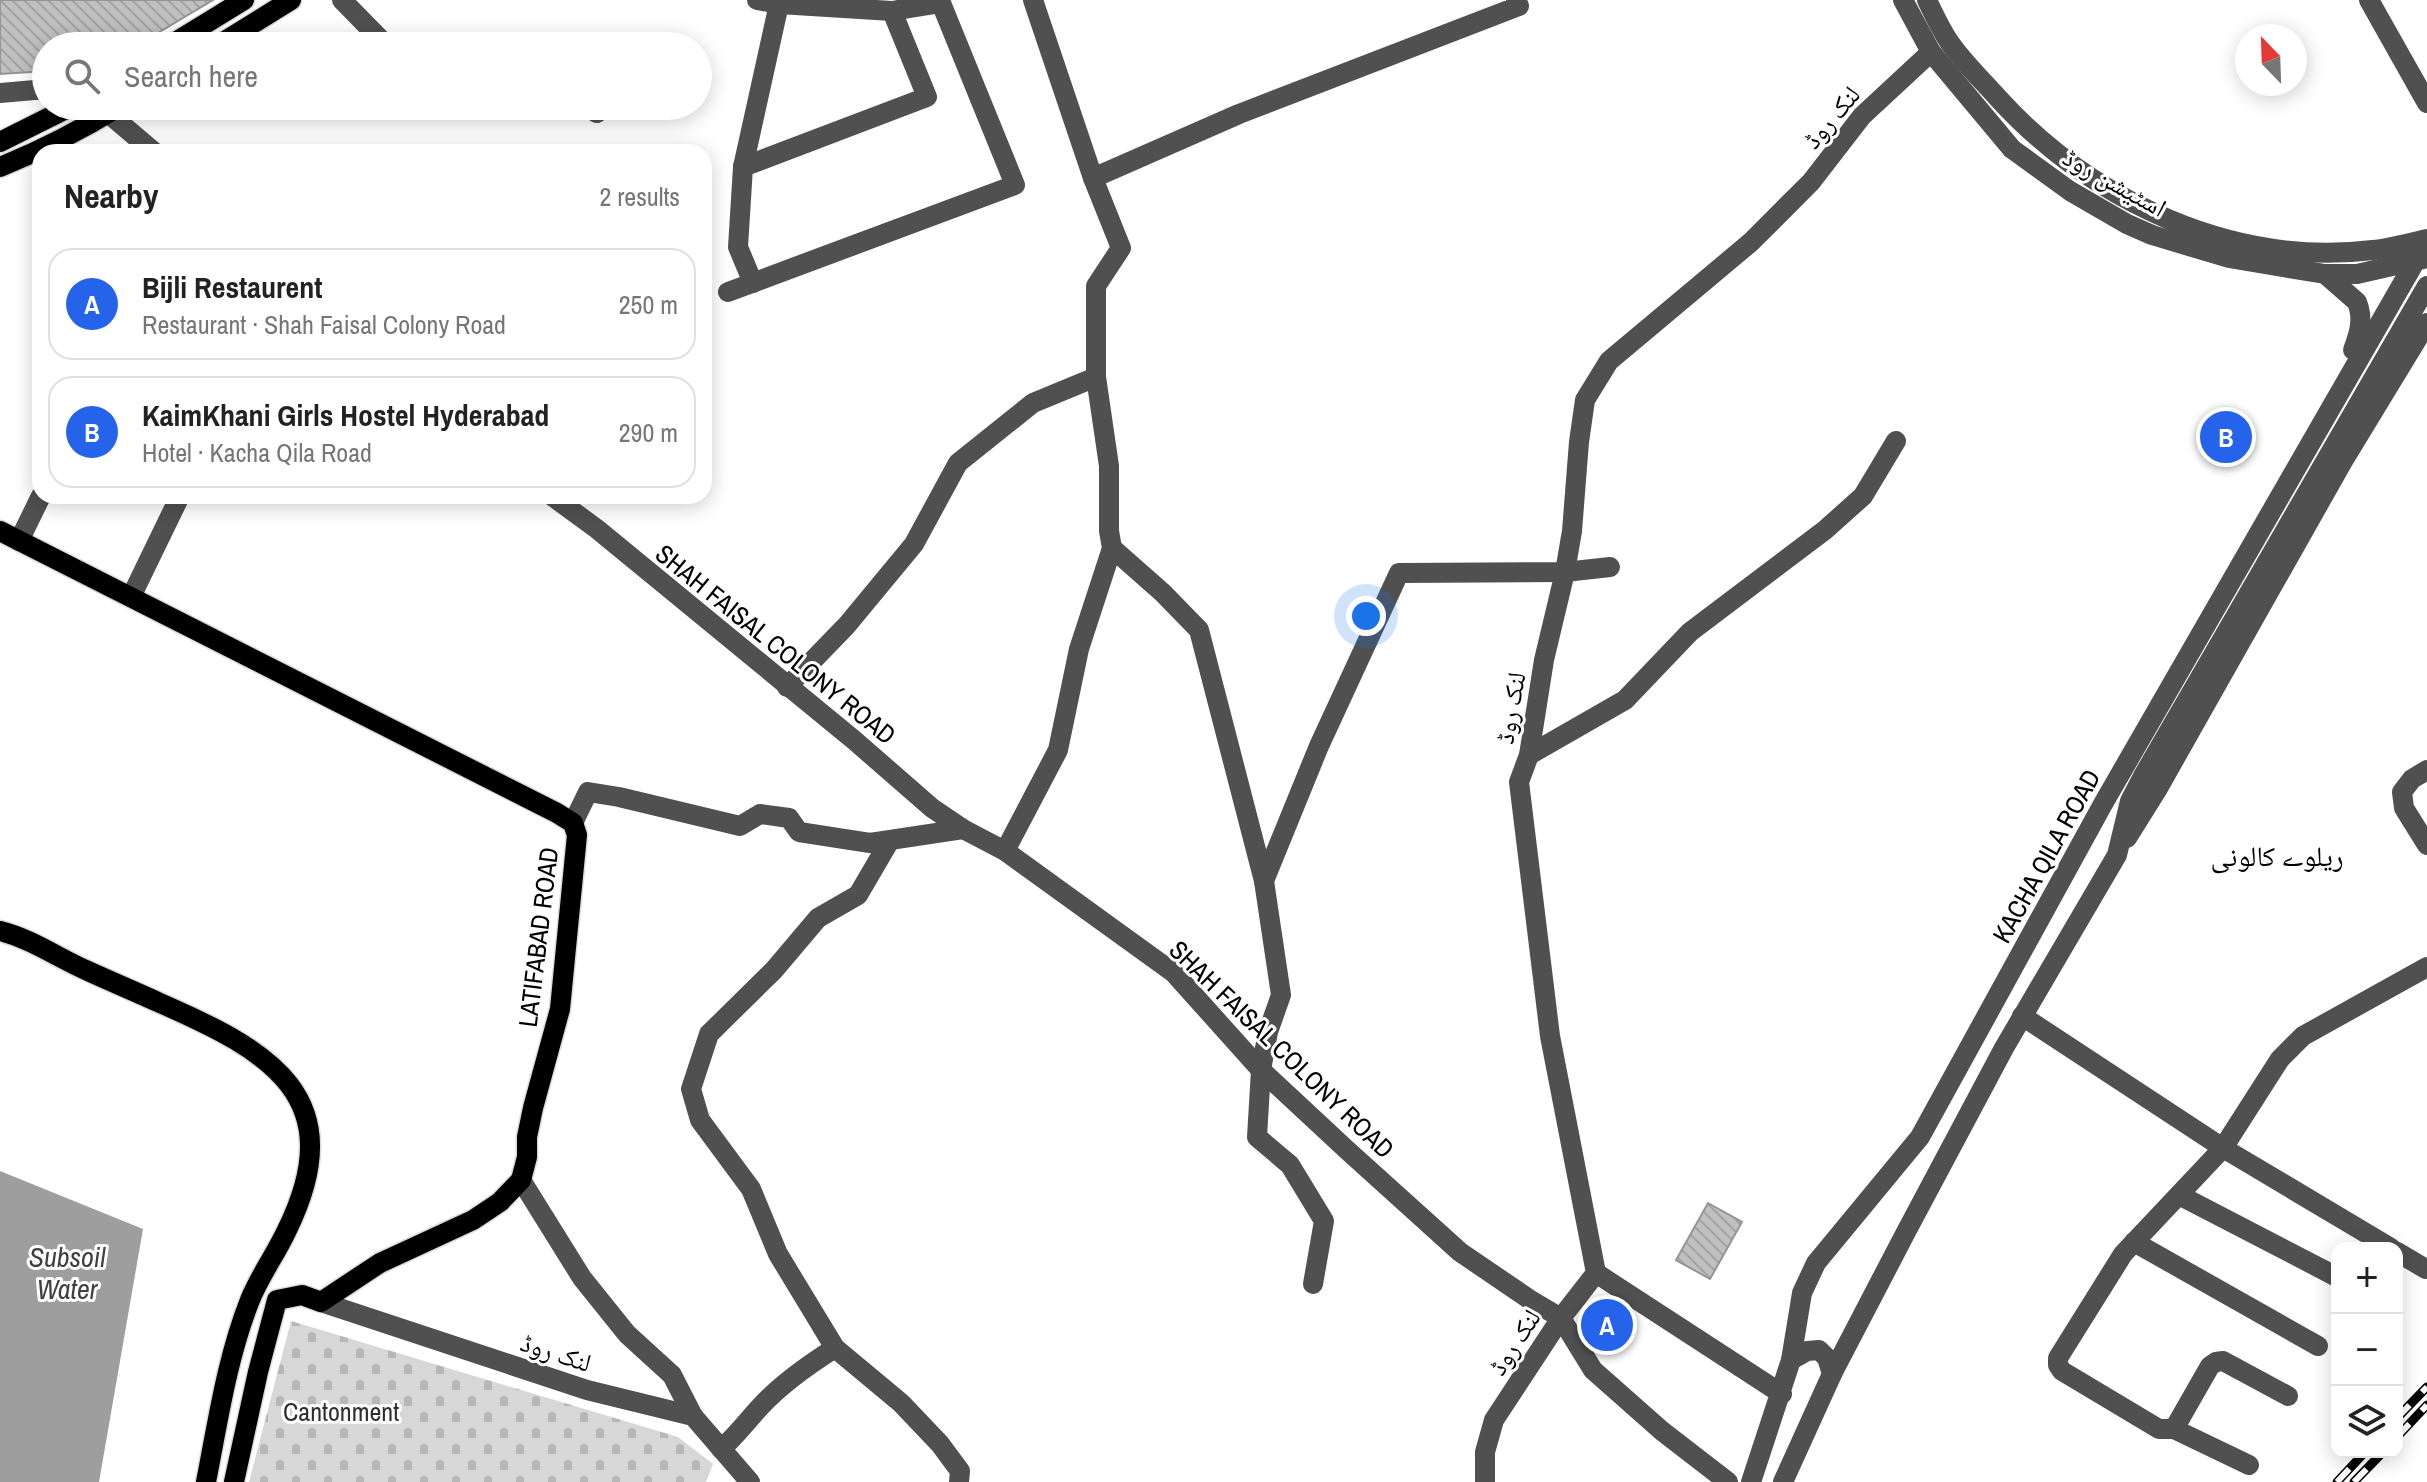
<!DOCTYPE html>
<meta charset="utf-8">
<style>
body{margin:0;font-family:"Archivo Narrow","Noto Naskh Arabic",sans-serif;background:#f2f2f2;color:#222}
.controls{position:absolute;right:24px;bottom:24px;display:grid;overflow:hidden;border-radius:16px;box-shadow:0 4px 20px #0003}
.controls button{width:72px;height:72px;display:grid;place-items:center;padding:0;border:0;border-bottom:2px solid #e0e0e0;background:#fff;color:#222;font:40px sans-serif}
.compass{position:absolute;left:2235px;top:24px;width:72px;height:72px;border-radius:50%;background:#fff;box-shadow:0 4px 20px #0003;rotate:337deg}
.you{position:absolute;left:1366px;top:616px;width:28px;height:28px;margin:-20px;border:6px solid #fff;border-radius:50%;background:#1a73e8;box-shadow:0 0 0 12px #1a73e833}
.badge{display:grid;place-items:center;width:52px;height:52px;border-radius:50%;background:#2563eb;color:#fff;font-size:26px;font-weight:700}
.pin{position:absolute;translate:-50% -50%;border:4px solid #fff;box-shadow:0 2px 8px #0006}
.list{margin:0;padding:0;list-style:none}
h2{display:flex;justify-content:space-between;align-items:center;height:104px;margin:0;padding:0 32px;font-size:34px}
h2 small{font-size:26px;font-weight:400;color:#767676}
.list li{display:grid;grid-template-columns:52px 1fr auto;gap:24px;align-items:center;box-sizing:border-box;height:112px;margin:0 16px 16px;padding:0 16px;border:2px solid #e0e0e0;border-radius:24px}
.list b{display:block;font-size:30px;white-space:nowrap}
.list p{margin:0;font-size:26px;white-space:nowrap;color:#767676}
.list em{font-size:26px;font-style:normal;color:#767676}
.icon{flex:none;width:44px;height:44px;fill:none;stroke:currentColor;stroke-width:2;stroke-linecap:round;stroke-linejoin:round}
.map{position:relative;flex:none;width:2427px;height:1482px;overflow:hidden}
.search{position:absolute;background:#fff;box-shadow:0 4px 20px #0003;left:32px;top:32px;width:680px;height:88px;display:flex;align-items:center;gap:20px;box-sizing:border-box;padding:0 28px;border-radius:44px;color:#767676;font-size:30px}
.panel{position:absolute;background:#fff;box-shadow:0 4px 20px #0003;left:32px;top:144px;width:680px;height:360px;border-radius:24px}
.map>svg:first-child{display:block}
.cemetery{fill:url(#cemetery-stones)}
.water{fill:#9e9e9e}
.building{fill:url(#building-back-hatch);stroke:#949494;stroke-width:2}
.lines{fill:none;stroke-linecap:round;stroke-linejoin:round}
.major-casing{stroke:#dbdbdb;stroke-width:23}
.minor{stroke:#505050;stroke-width:20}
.major{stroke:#000;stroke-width:20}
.rail-casing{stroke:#000;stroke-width:9}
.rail{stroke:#fff;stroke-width:6;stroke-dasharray:18;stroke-linecap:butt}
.labels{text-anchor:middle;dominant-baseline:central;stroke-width:6;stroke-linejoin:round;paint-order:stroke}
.street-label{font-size:26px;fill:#000;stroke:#fff}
.park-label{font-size:26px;fill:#2e2e2e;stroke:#fff}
.neighbourhood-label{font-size:28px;fill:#000;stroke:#fff}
.water-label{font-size:28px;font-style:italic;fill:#3f3f3f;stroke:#fff}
</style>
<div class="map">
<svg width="2427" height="1482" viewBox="0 0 2427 1482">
<defs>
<pattern id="cemetery-stones" width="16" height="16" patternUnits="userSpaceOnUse" patternTransform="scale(2)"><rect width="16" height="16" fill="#d7d7d7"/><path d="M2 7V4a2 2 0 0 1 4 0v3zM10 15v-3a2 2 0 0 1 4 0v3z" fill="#b7b7b7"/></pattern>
<pattern id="building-back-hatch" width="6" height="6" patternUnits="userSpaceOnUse" patternTransform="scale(2)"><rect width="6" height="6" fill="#c0c0c0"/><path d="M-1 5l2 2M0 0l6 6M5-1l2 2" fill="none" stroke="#a3a3a3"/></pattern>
</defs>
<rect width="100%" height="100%" fill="#fff"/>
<polygon class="cemetery" points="291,1321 678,1437 713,1464 706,1482 249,1482"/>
<polygon class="water" points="0,1171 143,1229 99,1482 0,1482"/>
<g class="building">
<polygon points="0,0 213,0 136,46 46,46 46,71 0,74"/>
<polygon points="1708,1203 1742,1222 1710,1279 1676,1260"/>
</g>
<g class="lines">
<defs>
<g id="major">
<polyline points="169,46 244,0"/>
<polyline points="217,46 291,0"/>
<polyline points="0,142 72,106"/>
<path d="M0,167C42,150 81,130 120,106"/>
<polyline points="0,531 557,813 573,823 577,835 560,1009 533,1108 527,1137 527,1157 521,1180 500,1202 473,1220 380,1263 321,1302 302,1295 277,1300 258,1372 234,1482"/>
<path d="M0,931C32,939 58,958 88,971C112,982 136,992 160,1003C270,1051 352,1097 287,1230C276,1254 260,1275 250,1300C227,1358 218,1421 206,1482"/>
</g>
</defs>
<use href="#major" class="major-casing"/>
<g class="minor">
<polyline points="342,0 387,46"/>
<polyline points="757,0 779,4 892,11 941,3 940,0"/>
<polyline points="1033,0 1093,178"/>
<polyline points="1903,0 1931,52 2012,149 2070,191 2127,224 2152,235 2229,258 2325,274 2357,274 2423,259"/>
<path d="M1927,0C1934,15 1941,30 1950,43C1964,63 1982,80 1998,98C2092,201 2232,267 2373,250C2391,248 2409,243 2427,239"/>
<polyline points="2369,0 2427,103"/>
<polyline points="0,93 46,89"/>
<polyline points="585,106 597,113"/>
<polyline points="108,113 154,152"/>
<polyline points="743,167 779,4"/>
<path d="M2325,274L2357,302C2364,319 2359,334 2353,350"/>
<polyline points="753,283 738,247 743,167 927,97 892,11"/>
<polyline points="728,292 1015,185 941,3"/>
<polyline points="552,496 597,529 854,740 932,808 963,829 1005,851 1174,973 1261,1070 1347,1150 1460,1252 1529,1299 1561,1318 1593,1370 1662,1431 1728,1482"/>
<polyline points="19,541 41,496"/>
<polyline points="1112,548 1163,593 1199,630 1264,881 1281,995 1268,1032 1261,1070 1257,1137 1290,1165 1324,1221 1313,1284"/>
<polyline points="131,597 180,496"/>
<polyline points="787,687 847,625 914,544 958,463 1033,403 1096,377 1096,286 1121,248 1093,178 1239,114 1519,6 1516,0"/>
<polyline points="1529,755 1625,700 1690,632 1825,530 1863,496 1896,441"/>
<polyline points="2427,770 2412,779 2402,792 2404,808 2427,845"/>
<polyline points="573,823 588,792 619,797 740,826 760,814 789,818 799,832 870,843 963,829"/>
<polyline points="2127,838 2157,790 2343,461 2427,323"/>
<polyline points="889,842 858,895 818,918 774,970 709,1034 691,1089 700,1120 751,1189 778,1254 835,1348 901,1403 940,1444 960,1471 959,1482"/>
<polyline points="1005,851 1058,750 1079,649 1112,548 1109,531 1109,466 1096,377"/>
<polyline points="1264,881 1319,746 1399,573 1565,572 1610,567"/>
<polyline points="2022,1016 2223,1148 2123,1254 2058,1358 2058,1365 2062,1371 2159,1429 2174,1429 2249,1465"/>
<polyline points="521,1180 582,1278 627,1334 672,1375 693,1416"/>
<polyline points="2179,1195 2337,1277"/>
<polyline points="2134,1242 2318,1346"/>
<polyline points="2391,1248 2223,1148 2280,1059 2303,1036 2427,967"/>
<polyline points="2397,1252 2426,1269"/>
<polyline points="1596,1273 1782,1394"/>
<polyline points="321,1302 587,1390 693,1416 750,1482"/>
<polyline points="1791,1360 1807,1351 1819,1350 1827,1358 1832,1374"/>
<polyline points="2174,1429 2210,1366 2216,1362 2223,1361 2288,1396"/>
<path d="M721,1449C736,1436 747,1421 760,1407C782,1383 808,1365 835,1348"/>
<polyline points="1485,1482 1485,1452 1494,1420 1561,1318 1596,1273 1550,1036 1519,782 1529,755 1544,660 1565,572 1572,531 1579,442 1585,400 1609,361 1751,242 1811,182 1862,116 1931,52"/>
<polyline points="1751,1482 1791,1360 1802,1293 1816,1263 1920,1137 2103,804 2427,241"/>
<polyline points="1783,1482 1832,1374 1906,1232 2004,1048 2117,855 2130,801 2143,776 2427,286"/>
</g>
<use href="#major" class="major"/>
<defs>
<g id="rail">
<polyline points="2397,1418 2427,1387"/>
<polyline points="2397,1437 2427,1405"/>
<polyline points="2337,1482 2365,1452"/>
<polyline points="2354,1482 2383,1452"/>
</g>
</defs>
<use href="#rail" class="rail-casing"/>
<use href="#rail" class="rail"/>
</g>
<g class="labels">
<g class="street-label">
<text transform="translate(1831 117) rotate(-50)">لنک روڈ</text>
<text transform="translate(2115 182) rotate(29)">اسٹیشن روڈ</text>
<text transform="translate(776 644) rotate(39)">SHAH FAISAL COLONY ROAD</text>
<text transform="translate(1510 708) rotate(-80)">لنک روڈ</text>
<text transform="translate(2046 856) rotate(-61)">KACHA QILA ROAD</text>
<text transform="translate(538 937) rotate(-83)">LATIFABAD ROAD</text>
<text transform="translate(1282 1049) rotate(44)">SHAH FAISAL COLONY ROAD</text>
<text transform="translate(1514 1342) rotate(-57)">لنک روڈ</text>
<text transform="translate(556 1352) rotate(18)">لنک روڈ</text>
</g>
<g class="park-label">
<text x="341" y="1411">Cantonment</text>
</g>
<g class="neighbourhood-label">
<text x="2277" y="856">ریلوے کالونی</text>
</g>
<g class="water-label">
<text x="67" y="1257">Subsoil<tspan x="67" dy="32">Water</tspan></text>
</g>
</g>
</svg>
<div class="controls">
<button>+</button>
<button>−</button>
<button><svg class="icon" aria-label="layers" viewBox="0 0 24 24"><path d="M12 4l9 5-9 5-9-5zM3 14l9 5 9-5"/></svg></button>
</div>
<svg class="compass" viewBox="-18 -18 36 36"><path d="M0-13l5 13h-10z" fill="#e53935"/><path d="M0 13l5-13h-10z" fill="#767676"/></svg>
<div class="you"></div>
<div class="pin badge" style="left:1607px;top:1325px">A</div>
<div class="pin badge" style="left:2226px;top:437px">B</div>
<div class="search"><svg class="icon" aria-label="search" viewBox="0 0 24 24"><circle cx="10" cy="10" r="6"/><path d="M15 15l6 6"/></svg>Search here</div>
<section class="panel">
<h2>Nearby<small>2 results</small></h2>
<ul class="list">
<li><span class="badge">A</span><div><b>Bijli Restaurent</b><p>Restaurant · Shah Faisal Colony Road</p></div><em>250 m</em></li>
<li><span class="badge">B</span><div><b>KaimKhani Girls Hostel Hyderabad</b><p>Hotel · Kacha Qila Road</p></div><em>290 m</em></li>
</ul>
</section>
</div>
